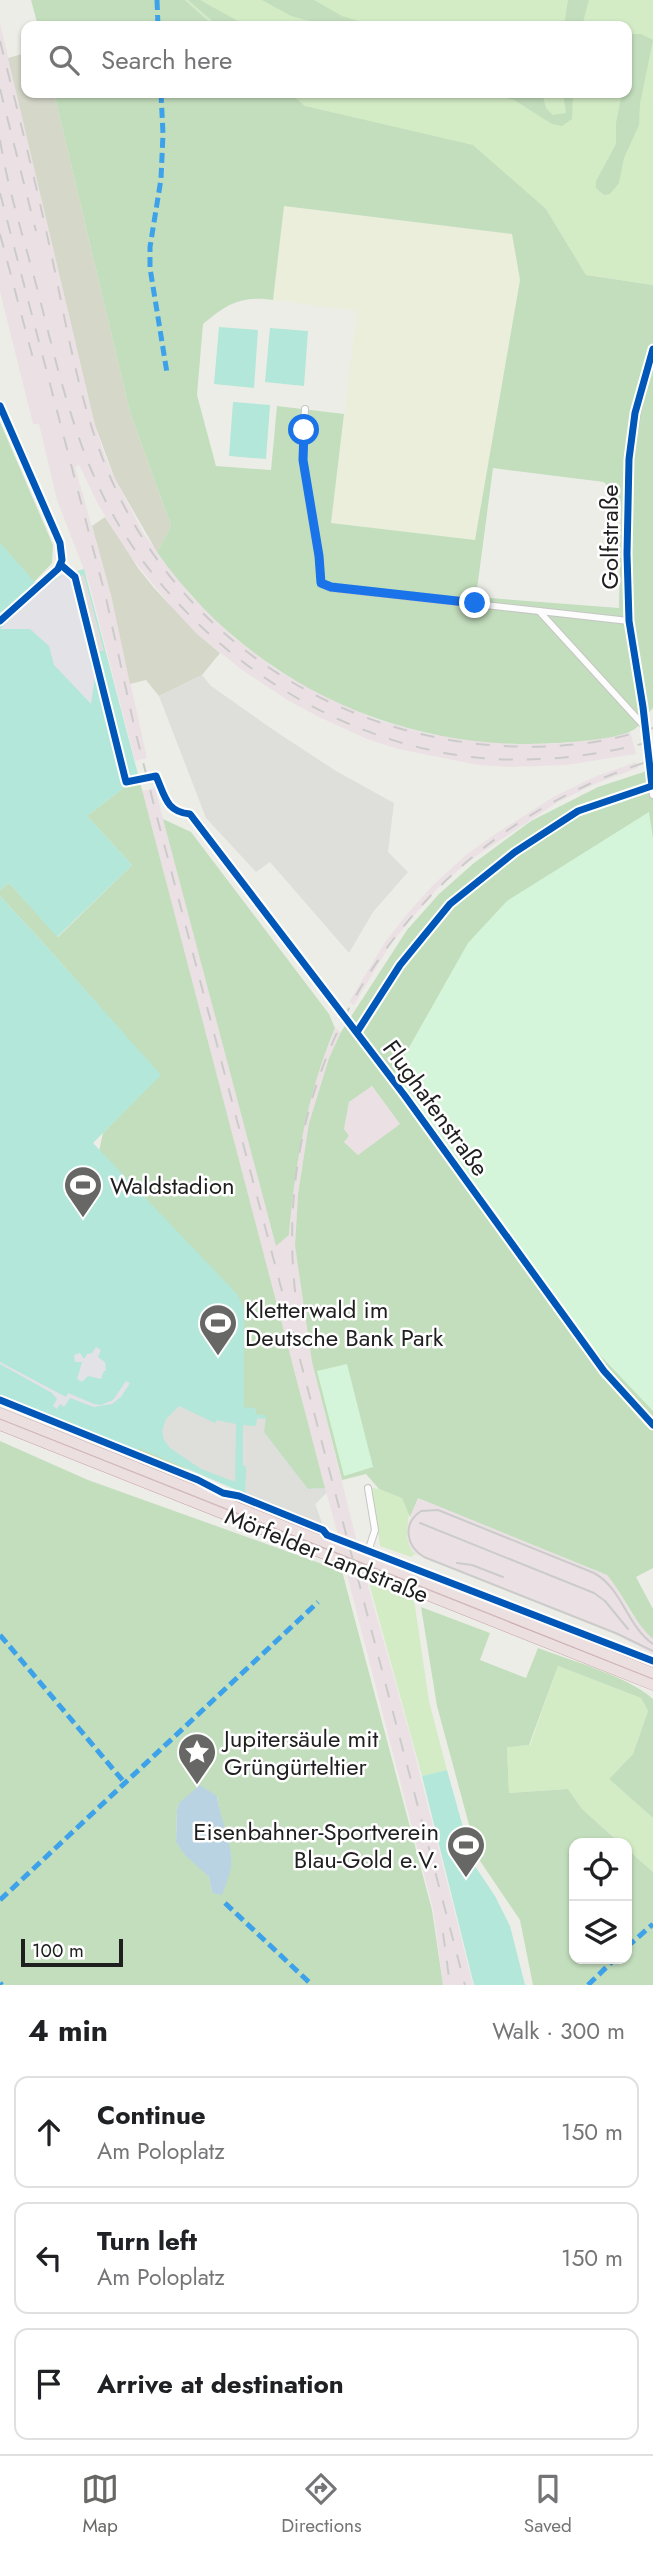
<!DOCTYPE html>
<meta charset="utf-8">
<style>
body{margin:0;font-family:Jost,sans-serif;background:#f6f6f6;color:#202124}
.controls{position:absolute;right:21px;bottom:21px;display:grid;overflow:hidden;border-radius:14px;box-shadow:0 2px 5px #0004}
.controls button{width:63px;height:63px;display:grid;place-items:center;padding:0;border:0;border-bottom:2px solid #e0e0e0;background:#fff;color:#202124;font:35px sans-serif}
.scale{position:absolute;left:21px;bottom:18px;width:102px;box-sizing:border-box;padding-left:7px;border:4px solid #1f1f1f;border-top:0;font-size:19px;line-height:24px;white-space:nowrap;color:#1f1f1f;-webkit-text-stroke:5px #fff;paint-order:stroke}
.stop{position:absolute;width:21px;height:21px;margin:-16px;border:5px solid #1a73e8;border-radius:50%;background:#fff}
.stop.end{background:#1a73e8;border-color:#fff;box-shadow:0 2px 7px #0008}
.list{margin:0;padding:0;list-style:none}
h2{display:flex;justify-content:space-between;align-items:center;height:91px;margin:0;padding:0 28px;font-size:30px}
h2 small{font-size:23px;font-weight:400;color:#757577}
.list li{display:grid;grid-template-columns:46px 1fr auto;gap:21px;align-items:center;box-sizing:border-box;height:112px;margin:0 14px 14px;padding:0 14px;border:2px solid #e0e0e0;border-radius:14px}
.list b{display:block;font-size:26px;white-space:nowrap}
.list p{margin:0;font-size:23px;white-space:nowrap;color:#757577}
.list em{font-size:23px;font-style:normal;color:#757577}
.icon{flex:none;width:38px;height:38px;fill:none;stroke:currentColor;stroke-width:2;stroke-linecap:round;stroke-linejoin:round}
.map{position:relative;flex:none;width:653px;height:1985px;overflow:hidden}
.search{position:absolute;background:#fff;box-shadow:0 2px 5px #0004;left:21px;right:21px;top:21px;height:77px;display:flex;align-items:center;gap:18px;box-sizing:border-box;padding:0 24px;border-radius:14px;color:#757577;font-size:26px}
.sheet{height:469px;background:#fff}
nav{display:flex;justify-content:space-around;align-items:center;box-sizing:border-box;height:98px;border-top:2px solid #e0e0e0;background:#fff;font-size:19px;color:#757577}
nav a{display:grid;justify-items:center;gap:4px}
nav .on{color:#676765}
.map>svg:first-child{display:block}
.industrial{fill:#ebe1e5}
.construction{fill:#d5d7c9}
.farmland{fill:#eaeedb}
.grass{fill:#d4ecc6}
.forest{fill:#c3debd;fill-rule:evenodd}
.park{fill:#d5f5da}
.pitch{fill:#b2e7d9}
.parking{fill:#dededb}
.plaza{fill:#e3e2e7}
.water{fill:#bad3e2}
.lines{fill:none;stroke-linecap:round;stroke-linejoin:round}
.minor-tunnel{stroke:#c4c4c0;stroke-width:6;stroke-dasharray:6 3;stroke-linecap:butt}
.minor-casing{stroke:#c6c6c4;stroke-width:8}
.highway-casing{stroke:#c49ea3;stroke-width:11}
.minor{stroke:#fcfcfc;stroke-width:6}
.highway{stroke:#ebdfdf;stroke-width:10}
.tram{stroke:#cbcbca;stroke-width:2}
.rail{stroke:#cbcbca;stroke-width:2;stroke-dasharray:14 14;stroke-linecap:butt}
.quiet{stroke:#3da2ea;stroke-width:5;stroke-dasharray:10 5;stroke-linecap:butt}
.cycleway-casing{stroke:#fff;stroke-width:11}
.cycleway{stroke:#0057b8;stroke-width:7}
.route{stroke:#1a73e8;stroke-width:9}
.labels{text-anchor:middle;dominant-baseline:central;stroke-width:5;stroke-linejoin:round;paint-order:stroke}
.street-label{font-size:24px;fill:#1f1f1f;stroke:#fff}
.poi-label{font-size:24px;fill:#1f1f1f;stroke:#fff;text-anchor:start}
</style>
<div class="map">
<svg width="653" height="1985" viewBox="0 0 653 1985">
<rect width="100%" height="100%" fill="#edede8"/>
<g class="industrial">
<polygon points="0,23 95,425 104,453 115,479 144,534 191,596 233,637 277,670 332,700 375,719 429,734 513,744 566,743 610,737 630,731 636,754 567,765 511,767 478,765 398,749 367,739 321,718 289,701 242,670 196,633 174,610 126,551 98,504 79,465 75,467 111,595 147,758 135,761 89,583 57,500 39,424 33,424 0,292"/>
<polygon points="636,762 638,768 597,783 558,802 470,860 438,888 412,918 390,945 354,1005 349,1002 385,942 407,914 434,884 466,855 492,836 555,796 594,777"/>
<polygon points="155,788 276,1245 289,1235 292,1194 304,1120 312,1089 335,1028 341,1032 329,1058 309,1123 298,1194 295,1246 312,1362 357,1542 338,1535 325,1488 142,791"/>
<polygon points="371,1085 400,1124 358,1155 344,1141 349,1136 344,1129 349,1102"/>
<polygon points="418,1498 607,1575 616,1586 631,1613 653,1639 653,1654 612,1633 415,1554 406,1541 405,1531"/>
<polygon points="347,1575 367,1582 410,1735 473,1985 443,1985 433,1909"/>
</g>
<g class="construction">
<polygon points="26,53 26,93 54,93 130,412 171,526 157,552 115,479 95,425 8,58"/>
<polygon points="105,517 138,568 154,588 196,633 220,653 202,675 159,696 146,680 130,684 111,595 92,526"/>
</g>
<polygon class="farmland" points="284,206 512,234 520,280 475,541 331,523 357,311 273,300"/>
<g class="grass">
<polygon points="185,0 653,0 653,285 586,275 546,209 305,106 290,93 627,93 627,26 214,26"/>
<path d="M364,1486C375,1489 392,1490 402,1498C419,1513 396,1534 415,1554L411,1557L380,1546L378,1533L371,1530L372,1519Z"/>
<polygon points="369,1583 414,1599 429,1701 447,1770 422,1776"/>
<polygon points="558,1666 641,1698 648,1711 633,1754 609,1779 653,1818 653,1872 627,1849 627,1843 620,1843 582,1809 568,1789 509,1793 507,1746 530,1745"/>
</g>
<g class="forest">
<polygon points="31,0 185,0 214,26 38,26"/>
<polygon points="188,0 200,0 247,26 218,26"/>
<polygon points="262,0 314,0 342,16 374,26 329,26 291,16"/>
<polygon points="568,0 589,0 582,26 564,26"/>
<polygon points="631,34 641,34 653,40 640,104 639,125 624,158 619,183 610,194 604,195 596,188 596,181 616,144 616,123 622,93 627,93 627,36"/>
<path d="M54,93H290L305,106L473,145L546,209L586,275L653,285V708C646,714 642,723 636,728C619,742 543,744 520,744C375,741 240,671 157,552L171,526L130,412ZM284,206L512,234L520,280L475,540L331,523L344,414L277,406L271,470L216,466L197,395L203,324C226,304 242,295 273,300ZM493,468L604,482L621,505L619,608L476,597Z"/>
<polygon points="488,93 542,93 546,108 553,115 566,113 563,93 573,93 572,119 562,126 552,124 514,100"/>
<polygon points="0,422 53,545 52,563 34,582 0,543"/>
<path d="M653,769V1568L636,1577L653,1609V1639C633,1621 624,1595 607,1575L418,1498L410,1517L402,1498L379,1489L366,1474L342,1480L312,1362L295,1246L298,1194L309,1123L329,1058L341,1032L407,930L439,894L474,863L531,821L598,787ZM372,1086L400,1124L358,1155L344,1142L349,1136L344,1129L349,1102Z"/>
<path d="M140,782L325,1488L308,1489C293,1470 256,1432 255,1408L160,1453L198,1476L196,1481L0,1400V1380L99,1151L103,1133L160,1075L47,947L0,896V890L9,883L58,937L132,865L87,816L126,786Z"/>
<path d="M163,819L191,832L329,1014L335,1028C307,1095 295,1163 289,1235L276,1246Z"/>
<path d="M0,1441L88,1480L342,1571L432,1910L443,1985H0ZM217,1796L220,1814L229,1842L212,1893L209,1877L176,1842L177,1810L179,1803Z"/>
<path d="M421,1607L490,1633L480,1660L526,1678L538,1648C569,1660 630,1677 653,1699V1818L609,1779L633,1754L648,1711L641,1698L558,1666L529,1745L507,1747L509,1793L568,1789L582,1809L620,1843H574V1959H627V1849L653,1872V1985H533L520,1920L478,1858L437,1706Z"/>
</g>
<g class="park">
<polygon points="649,812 653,839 653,1411 595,1350 393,1076 468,943 507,901"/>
<polygon points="347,1364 373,1467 344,1476 317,1371"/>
</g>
<g class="pitch">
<polygon points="219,327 258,330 254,388 214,384"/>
<polygon points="270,328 308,331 304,386 265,382"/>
<polygon points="233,402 270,405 266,459 229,456"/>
<polygon points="0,543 41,589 60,576 84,569 140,782 126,786 87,816 132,865 57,937 9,883 0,890"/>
<polygon points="0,896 47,947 161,1075 93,1143 238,1295 244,1309 244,1407 255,1408 256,1414 266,1415 264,1432 308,1489 325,1488 326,1493 315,1504 322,1524 319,1527 245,1497 239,1491 139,1448 135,1454 0,1399"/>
<polygon points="447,1770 473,1863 495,1896 510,1926 525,1985 474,1985 422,1776"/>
</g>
<g class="parking">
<polygon points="84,575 104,651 93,651 72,577"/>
<polygon points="202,675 211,686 278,733 336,771 394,803 388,852 408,872 373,912 349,953 270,862 256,872 206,818 159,696"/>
<polygon points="179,1406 215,1423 217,1420 236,1424 235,1482 201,1469 170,1448 164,1440 162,1431 166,1419"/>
<polygon points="257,1418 266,1419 264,1432 308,1489 325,1488 326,1493 315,1504 322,1524 319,1527 245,1497 246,1466 243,1466 243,1425 256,1426"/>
</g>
<g class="plaza">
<polygon points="63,575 72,577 93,651 90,660 91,667 96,670 91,704 54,665 49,646 30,629 0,629 41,589"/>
<polygon points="96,1347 101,1350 98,1357 105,1362 106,1371 104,1371 101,1379 88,1376 82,1382 77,1379 82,1362 75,1362 74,1355 80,1353 84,1359 87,1354 92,1353"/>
<polygon points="0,1362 66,1397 68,1393 94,1404 101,1405 113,1400 126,1381 130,1383 121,1397 112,1404 94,1407 70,1398 64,1407 60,1404 57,1409 53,1406 57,1399 52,1393 0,1364"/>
</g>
<path class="water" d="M200,1785L217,1796C220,1820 234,1844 231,1868C229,1877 225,1887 222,1895L212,1893L209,1877L185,1855L176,1842L177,1810L179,1803Z"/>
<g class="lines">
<polyline class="minor-tunnel" points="645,727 648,750"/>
<defs>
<g id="minor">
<polyline points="0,406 60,543 62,560 58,569 0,621"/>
<polyline points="305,409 303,460 319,557 321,583 331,588 629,621"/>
<polyline points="539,611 644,726"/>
<path d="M645,727C644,691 631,656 629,620C622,529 626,436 653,349"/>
<polyline points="648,750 649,758"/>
<polyline points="650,764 653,795"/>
<polyline points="190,814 405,1096 604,1371 653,1425"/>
<polyline points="366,1558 375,1530 368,1488"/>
</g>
<g id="highway">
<polyline points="0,1413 653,1673"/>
<polyline points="0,1425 653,1685"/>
</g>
</defs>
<use href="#minor" class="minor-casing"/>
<use href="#highway" class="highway-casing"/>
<use href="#minor" class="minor"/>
<use href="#highway" class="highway"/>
<g class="tram">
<polyline points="420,1523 594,1593 605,1601 628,1629"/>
<polyline points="457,1563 472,1565 503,1577"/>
<path d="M653,1644C626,1625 623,1589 594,1573L438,1510L421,1511C402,1524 406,1546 424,1557L618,1634L653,1651"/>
</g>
<g class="rail">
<path d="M0,41C19,116 38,191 54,267C69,339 82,414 112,481C194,665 390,768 588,743C610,740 632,734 653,728"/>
<polyline points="0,89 36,231"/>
<path d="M0,140C8,190 24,239 37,288C58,369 76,454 120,527C196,651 334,744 481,758C539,763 597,756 653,741"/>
<polyline points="0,193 106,598 135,730 158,821 465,1985"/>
<polyline points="0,234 35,366"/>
<path d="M299,1320C257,1068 411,834 653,760"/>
<polyline points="443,1933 450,1985"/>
</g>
<g class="quiet">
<polyline points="157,0 158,26"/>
<polyline points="161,93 163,134 161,179 150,247 150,268 167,373"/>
<polyline points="0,1635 124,1782"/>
<polyline points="0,1900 318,1602"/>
<polyline points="225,1903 312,1985"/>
<polyline points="627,1947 653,1924"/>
<polyline points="0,1983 2,1985"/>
<polyline points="588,1985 615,1959"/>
</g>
<defs>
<g id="cycleway">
<polyline points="0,406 60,543 62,560 58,569 0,621"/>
<path d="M61,565L75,577L126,782L156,776C165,796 166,812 190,814L405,1096L604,1371L653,1425"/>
<polyline points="357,1032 400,965 450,904 515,852 578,811 652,786 643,707 629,621 627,554 629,459 635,413 653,349"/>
<polyline points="0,1400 198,1480 223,1493 239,1496 323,1530 327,1535 653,1661"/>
</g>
</defs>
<use href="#cycleway" class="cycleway-casing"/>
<use href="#cycleway" class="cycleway"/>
</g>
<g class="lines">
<polyline class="route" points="304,430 303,460 319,556 321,583 331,587 475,603"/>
</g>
<defs>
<symbol id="stadium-pin" viewBox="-11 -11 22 30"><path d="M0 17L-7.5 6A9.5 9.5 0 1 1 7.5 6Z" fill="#676765" stroke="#fff"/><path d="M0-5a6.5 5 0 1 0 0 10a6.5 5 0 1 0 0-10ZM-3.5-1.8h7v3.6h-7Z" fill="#fff"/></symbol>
<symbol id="sight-pin" viewBox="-11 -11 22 30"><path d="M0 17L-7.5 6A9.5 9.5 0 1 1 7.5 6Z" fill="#676765" stroke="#fff"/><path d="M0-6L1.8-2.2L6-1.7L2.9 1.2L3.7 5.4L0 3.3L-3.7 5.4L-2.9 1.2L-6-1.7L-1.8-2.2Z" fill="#fff"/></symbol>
</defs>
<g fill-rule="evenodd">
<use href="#stadium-pin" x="61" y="1163" width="44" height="60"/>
<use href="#stadium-pin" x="196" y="1301" width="44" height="60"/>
<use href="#sight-pin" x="175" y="1730" width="44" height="60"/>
<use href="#stadium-pin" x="444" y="1823" width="44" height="60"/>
</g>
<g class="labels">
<g class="street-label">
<text transform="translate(609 537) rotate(-90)">Golfstraße</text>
<text transform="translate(436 1108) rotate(54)">Flughafenstraße</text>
<text transform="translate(327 1555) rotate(22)">Mörfelder Landstraße</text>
</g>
<g class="poi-label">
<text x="110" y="1185">Waldstadion</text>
<text x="245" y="1309">Kletterwald im<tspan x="245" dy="28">Deutsche Bank Park</tspan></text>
<text x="224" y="1738">Jupitersäule mit<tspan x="224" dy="28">Grüngürteltier</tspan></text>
<text x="439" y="1831" text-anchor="end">Eisenbahner-Sportverein<tspan x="439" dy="28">Blau-Gold e.V.</tspan></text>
</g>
</g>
</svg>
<div class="controls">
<button><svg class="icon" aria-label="locate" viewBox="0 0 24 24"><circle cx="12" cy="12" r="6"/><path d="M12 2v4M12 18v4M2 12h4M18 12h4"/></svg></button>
<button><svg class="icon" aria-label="layers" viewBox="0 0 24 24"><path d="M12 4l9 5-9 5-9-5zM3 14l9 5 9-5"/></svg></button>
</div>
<div class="scale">100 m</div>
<div class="stop" style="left:304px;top:430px"></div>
<div class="stop end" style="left:475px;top:603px"></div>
<div class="search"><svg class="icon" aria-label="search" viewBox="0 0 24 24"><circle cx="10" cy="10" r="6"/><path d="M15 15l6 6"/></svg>Search here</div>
</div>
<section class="sheet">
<h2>4 min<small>Walk · 300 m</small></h2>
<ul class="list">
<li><svg class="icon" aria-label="ahead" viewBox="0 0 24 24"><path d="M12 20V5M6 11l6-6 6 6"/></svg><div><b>Continue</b><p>Am Poloplatz</p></div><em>150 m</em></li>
<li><svg class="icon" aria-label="left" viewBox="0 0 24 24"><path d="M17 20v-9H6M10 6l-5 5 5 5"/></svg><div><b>Turn left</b><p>Am Poloplatz</p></div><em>150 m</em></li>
<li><svg class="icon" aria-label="arrive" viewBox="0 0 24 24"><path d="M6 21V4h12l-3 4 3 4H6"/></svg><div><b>Arrive at destination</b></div></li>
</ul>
</section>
<nav>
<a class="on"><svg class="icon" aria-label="map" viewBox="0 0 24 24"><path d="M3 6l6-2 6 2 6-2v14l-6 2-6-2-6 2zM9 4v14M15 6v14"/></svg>Map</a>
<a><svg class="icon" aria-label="directions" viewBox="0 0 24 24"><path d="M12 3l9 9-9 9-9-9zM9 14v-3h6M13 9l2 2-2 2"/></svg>Directions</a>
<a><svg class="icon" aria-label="saved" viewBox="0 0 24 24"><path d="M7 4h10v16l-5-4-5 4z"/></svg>Saved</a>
</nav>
